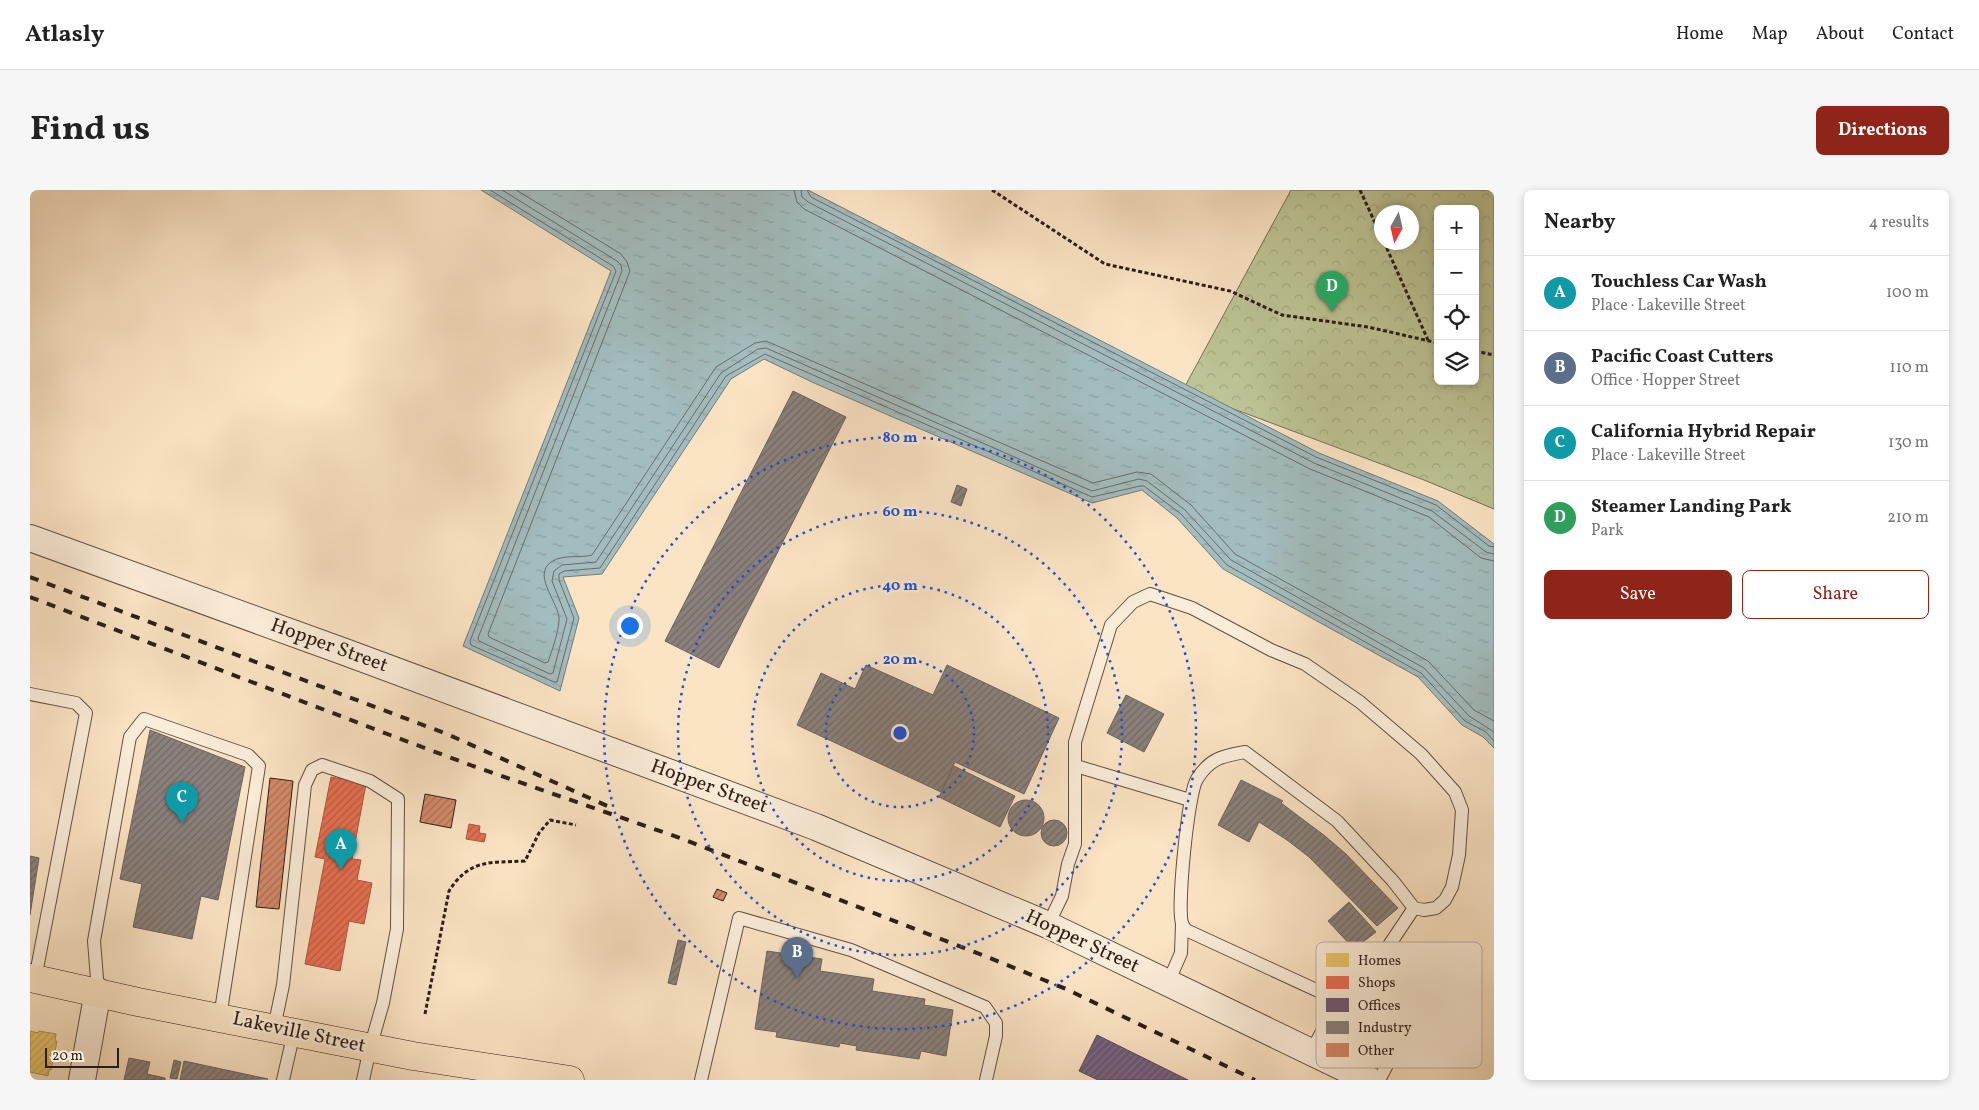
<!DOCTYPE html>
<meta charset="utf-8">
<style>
body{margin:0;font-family:Vollkorn,serif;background:#f6f6f6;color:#222}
.controls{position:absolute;right:15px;top:15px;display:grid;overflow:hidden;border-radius:8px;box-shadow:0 2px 8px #0003}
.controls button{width:45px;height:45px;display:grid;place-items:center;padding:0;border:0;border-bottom:1px solid #e0e0e0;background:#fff;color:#222;font:25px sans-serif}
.compass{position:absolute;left:1344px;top:15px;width:45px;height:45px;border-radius:50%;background:#fff;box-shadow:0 2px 8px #0003;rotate:188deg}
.scale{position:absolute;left:15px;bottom:12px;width:74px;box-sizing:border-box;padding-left:5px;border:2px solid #2c1d17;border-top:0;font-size:14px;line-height:18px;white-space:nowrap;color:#2c1d17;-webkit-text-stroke:4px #fcedd9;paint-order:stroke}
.you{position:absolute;left:599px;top:435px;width:18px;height:18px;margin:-12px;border:4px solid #fff;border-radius:50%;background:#1a73e8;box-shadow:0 0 0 8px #1a73e833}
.badge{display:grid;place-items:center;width:32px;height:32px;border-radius:50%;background:#8f2418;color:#fff;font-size:16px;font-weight:700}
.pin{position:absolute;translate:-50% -41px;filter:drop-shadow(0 1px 2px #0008)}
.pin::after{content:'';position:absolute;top:26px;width:18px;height:15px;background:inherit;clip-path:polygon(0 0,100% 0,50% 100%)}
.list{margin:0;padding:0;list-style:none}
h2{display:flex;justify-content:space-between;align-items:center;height:65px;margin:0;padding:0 20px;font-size:21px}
h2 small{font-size:16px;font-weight:400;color:#767676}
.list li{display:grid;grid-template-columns:32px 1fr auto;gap:15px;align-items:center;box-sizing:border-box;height:75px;padding:0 20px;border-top:1px solid #e0e0e0}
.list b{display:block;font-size:19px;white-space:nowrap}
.list p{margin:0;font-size:16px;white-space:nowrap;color:#767676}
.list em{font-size:16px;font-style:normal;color:#767676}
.actions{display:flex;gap:10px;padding:15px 20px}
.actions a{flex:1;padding:11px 0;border:1px solid #8f2418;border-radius:8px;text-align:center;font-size:18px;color:#8f2418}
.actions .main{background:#8f2418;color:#fff}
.icon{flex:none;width:28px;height:28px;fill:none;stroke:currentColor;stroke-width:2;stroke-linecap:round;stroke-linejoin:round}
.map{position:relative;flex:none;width:1464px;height:890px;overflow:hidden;border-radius:8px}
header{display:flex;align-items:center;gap:30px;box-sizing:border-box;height:70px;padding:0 25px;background:#fff;border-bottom:1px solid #e0e0e0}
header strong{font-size:24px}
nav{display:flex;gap:28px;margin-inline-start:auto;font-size:18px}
.intro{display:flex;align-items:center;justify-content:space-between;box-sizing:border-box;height:120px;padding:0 30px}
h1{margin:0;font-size:35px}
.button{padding:12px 22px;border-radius:8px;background:#8f2418;color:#fff;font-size:18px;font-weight:700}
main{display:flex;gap:30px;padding:0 30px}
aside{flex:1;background:#fff;border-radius:8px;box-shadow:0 2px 8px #0003}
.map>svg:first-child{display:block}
.park{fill:url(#park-crowns);stroke:#747056;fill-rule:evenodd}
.water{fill:url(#water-ripples);stroke:#737c7b}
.homes{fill:url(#homes-hatch);stroke:#b09251}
.shops{fill:url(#shops-hatch);stroke:#af5640}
.offices{fill:url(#offices-hatch);stroke:#5a475c}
.industry{fill:url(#industry-hatch);stroke:#6e635e}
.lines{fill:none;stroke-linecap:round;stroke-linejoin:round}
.shore{stroke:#686c6a;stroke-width:1}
.building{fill:url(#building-hatch);stroke:#2c1d17}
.service-casing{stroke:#604f42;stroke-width:14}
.minor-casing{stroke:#604f42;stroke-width:28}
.primary-casing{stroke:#2c1d17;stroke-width:29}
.path{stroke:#2c1d17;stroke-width:3;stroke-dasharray:4 2.5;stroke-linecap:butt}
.service{stroke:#fcedd9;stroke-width:12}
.minor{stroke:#fcedd9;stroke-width:26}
.primary{stroke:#fbe4c4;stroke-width:28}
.rail{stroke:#2c1d17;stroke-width:4;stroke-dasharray:9 9;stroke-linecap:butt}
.ring{fill:none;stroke:#1d4ed8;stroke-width:2.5;stroke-dasharray:2.5 5}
.labels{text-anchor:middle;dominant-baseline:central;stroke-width:5;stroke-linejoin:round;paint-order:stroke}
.street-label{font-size:20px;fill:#2c1d17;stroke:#fcedd9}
.key{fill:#fcedd9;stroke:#beaf9f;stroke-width:1}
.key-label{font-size:14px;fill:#2c1d17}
.centre{fill:#1d4ed8;stroke:#fcedd9;stroke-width:2.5}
.ring-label{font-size:15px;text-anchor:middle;font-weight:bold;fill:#1d4ed8;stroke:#fcedd9;stroke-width:5;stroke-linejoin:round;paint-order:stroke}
</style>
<header>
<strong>Atlasly</strong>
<nav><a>Home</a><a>Map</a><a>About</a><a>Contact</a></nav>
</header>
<div class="intro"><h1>Find us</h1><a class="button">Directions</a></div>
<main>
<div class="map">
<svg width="1464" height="890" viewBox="0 0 1464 890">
<defs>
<pattern id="park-crowns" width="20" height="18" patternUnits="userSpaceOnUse" patternTransform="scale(1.25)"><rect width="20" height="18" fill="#bdc495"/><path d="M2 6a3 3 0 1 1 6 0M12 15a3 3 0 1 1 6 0" fill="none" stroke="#a3a880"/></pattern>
<pattern id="water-ripples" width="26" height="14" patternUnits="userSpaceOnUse" patternTransform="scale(1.25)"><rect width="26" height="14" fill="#a3bcbe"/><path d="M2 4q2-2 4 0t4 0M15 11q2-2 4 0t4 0" fill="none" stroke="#8ca1a3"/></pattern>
<pattern id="homes-hatch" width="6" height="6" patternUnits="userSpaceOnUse" patternTransform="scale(1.25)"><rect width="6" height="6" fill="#e9c46a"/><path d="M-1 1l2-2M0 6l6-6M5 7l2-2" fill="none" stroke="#c8a85b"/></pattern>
<pattern id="shops-hatch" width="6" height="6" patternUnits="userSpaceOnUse" patternTransform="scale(1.25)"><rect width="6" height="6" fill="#e76f51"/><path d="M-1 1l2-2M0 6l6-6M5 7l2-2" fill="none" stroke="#bb5b42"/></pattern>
<pattern id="offices-hatch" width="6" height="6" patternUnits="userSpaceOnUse" patternTransform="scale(1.25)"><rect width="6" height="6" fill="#6d597a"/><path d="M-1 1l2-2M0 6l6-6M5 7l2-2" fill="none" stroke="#82728a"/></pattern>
<pattern id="industry-hatch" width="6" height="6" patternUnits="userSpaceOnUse" patternTransform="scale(1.25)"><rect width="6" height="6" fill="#8a817c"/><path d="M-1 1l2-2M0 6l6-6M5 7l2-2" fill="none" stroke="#716965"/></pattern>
<pattern id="building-hatch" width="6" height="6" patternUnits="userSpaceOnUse" patternTransform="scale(1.25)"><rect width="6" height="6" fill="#d58a6b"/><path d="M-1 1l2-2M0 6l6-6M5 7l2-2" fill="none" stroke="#ad7057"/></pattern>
</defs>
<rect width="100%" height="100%" fill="#fbe4c4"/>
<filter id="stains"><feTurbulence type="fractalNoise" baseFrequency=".004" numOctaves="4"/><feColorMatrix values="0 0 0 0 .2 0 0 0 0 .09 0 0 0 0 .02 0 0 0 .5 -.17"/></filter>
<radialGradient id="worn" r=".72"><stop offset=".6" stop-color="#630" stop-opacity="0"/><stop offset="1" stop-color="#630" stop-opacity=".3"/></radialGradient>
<path class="park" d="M1261,0H1464V319L1394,290L1153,200ZM1408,19H1445V191H1408ZM1352,22H1382V52H1352Z"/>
<polygon class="water" points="451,0 778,0 1289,263 1408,311 1464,354 1464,558 1453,547 1432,535 1388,487 1193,379 1147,328 1112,300 1062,313 784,193 734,169 701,189 572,384 533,387 549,428 530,501 433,456 581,81"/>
<polygon class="homes" points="0,841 8,843 9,841 26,844 25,851 27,851 21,880 19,880 18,886 0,882"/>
<g class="shops">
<polygon points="301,587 336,594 322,669 331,670 327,690 342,693 334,734 319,731 310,781 275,774 295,669 285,667"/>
<polygon points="439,634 450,636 449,643 456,644 454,652 436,649"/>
</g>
<polygon class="offices" points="1067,845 1158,890 1068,890 1049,881"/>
<g class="industry">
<polygon points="763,201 816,227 689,478 635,451"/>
<polygon points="927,295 937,299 931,316 921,312"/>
<polygon points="836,475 903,505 917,475 1029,528 994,604 925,572 911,602 767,535 791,483 825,499"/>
<polygon points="1096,505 1134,524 1114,562 1077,543"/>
<polygon points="120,540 215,577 188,710 171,706 162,749 103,737 112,694 90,689"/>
<polygon points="924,576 985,606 970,637 909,607"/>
<polygon points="1211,590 1253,611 1251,613 1295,646 1316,664 1368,718 1347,736 1279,667 1257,650 1229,632 1219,652 1188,635"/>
<circle cx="996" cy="628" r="18"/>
<circle cx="1024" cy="643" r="13"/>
<polygon points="0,666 9,668 0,725"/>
<polygon points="1319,712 1346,742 1324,759 1298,731"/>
<polygon points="648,750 656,752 646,795 638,793"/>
<polygon points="737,761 792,769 790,781 844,789 842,801 895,809 894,815 923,820 916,866 891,861 889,869 826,860 827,856 810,853 809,857 746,847 747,842 725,839"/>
<polygon points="99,868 120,872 117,884 135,888 135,890 94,890"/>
<polygon points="144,870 151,872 147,889 140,888"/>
<polygon points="154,871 238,889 150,890"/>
</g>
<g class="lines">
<g class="shore">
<polyline points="460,0 583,76 586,81 440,451 441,455 524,492 527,492 544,428 529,390 529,384 534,381 570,378 696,186 735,164 1062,307 1110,296 1114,296 1151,324 1197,375 1391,483 1435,531 1456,542 1464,551"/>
<polyline points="472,0 587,71 591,75 592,81 448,448 449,451 520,484 523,483 537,429 522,391 524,381 532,375 566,372 691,183 728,159 736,158 1062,301 1109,289 1117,291 1155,320 1201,370 1394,478 1439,526 1464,542"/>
<path d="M486,0L591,64L597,72L600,81L458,444L459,447L515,473L518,472C522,460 528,444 529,431C531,413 496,381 527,369C538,365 551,368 562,365L686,177L725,153L736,151L1063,293L1107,282L1121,284L1161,315L1205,364L1398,471L1444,520L1464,531"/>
<polyline points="764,0 767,12 774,19 1280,279 1399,327 1451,368 1464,371"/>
<polyline points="771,0 772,7 778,12 1284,273 1402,321 1456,362 1464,364"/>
<polyline points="777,0 781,7 1286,267 1406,315 1459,356 1464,357"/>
</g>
</g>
<g class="building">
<polygon points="240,588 263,591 249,719 226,717"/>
<polygon points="395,604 426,610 421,638 390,632"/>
<polygon points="687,699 697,703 693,711 683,707"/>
</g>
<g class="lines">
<defs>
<g id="service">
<polyline points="0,504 46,513 56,523 5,789"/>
<polyline points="1046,576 1160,610"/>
<path d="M1018,735L1032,706L1038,674L1045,654V552L1081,435L1103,412L1120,404L1162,418L1241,460L1275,474L1330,512L1391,564L1425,602L1432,620L1429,665L1422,697L1415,710L1406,718L1394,720L1384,718L1363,691L1307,631L1215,562C1193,566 1180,568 1167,589C1158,603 1147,717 1152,733C1152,734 1155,739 1156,740L1360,834L1367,846L1363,864L1349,890"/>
<polyline points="1138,793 1151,763 1152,734"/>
<polyline points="68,801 64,751 100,547 114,529 218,565 229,576 190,827"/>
<polyline points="244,838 253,795 275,595 282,580 292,575 340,591 368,609 367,739 353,813 340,858 333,890"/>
<polyline points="1281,862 1297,832 1319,815 1384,718"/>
<polyline points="253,890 264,842"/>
<polyline points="671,890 709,728 821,760 955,817 966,833 966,846 956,890"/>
</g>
<g id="minor">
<polyline points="0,348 315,462 786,637 1018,735 1339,890"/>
<polyline points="52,890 68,801"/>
</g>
<polyline id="primary" points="0,788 108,812 383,866 540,890"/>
</defs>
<use href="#service" class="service-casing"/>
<use href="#minor" class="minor-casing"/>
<use href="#primary" class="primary-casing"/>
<g class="path">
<polyline points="962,0 1075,74 1200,101 1252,125 1338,137 1408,153"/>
<polyline points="1330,0 1352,48"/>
<polyline points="1354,52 1398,150"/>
<polyline points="1445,161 1464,165"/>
<path d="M395,824L419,701C440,668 461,673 495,671L509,643L520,630L546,635"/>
</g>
<use href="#service" class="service"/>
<use href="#minor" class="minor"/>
<use href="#primary" class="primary"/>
<g class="rail">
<polyline points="0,387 417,544 584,619"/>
<polyline points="0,407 360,545 443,576 650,648 955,766 1036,799 1225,890"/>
</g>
</g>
<g class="ring">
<circle cx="870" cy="543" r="74"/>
<circle cx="870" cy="543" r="148"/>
<circle cx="870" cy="543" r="222"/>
<circle cx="870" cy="543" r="296"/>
</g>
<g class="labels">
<g class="street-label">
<text transform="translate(299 456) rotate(20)">Hopper Street</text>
<text transform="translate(679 597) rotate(20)">Hopper Street</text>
<text transform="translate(1052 752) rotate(25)">Hopper Street</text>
<text transform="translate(269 843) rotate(12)">Lakeville Street</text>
</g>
</g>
<rect x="1286" y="752" width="166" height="126" rx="8" class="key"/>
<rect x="1296" y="763" width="23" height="14" fill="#e9c46a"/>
<rect x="1296" y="786" width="23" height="13" fill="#e76f51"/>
<rect x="1296" y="808" width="23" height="14" fill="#6d597a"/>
<rect x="1296" y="831" width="23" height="13" fill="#8a817c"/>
<rect x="1296" y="853" width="23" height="14" fill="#d58a6b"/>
<g class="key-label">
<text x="1328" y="775">Homes</text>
<text x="1328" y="797">Shops</text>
<text x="1328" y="820">Offices</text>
<text x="1328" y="842">Industry</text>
<text x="1328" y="865">Other</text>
</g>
<circle cx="870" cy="543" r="8" class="centre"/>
<g class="ring-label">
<text x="870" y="252">80 m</text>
<text x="870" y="326">60 m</text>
<text x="870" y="400">40 m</text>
<text x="870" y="474">20 m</text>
</g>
<rect width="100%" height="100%" filter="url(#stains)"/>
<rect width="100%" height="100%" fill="url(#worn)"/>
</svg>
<div class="controls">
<button>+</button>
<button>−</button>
<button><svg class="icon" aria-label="locate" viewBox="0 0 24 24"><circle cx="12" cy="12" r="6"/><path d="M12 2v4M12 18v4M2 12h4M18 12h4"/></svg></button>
<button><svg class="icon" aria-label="layers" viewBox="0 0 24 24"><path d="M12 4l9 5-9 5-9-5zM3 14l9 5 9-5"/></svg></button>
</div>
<svg class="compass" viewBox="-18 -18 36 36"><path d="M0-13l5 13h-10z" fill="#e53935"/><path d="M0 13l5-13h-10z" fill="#767676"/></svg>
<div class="scale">20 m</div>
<div class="you"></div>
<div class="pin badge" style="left:311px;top:680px;background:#0f9aa8">A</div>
<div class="pin badge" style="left:767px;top:788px;background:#5c6f8a">B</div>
<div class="pin badge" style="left:152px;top:633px;background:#0f9aa8">C</div>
<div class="pin badge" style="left:1302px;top:122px;background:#2e9e5b">D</div>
</div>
<aside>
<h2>Nearby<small>4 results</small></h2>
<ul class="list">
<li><span class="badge" style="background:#0f9aa8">A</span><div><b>Touchless Car Wash</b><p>Place · Lakeville Street</p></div><em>100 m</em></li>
<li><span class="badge" style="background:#5c6f8a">B</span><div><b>Pacific Coast Cutters</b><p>Office · Hopper Street</p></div><em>110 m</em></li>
<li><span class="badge" style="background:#0f9aa8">C</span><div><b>California Hybrid Repair</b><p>Place · Lakeville Street</p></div><em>130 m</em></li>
<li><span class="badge" style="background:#2e9e5b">D</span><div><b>Steamer Landing Park</b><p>Park</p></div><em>210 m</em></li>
</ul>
<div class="actions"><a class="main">Save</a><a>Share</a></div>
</aside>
</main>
